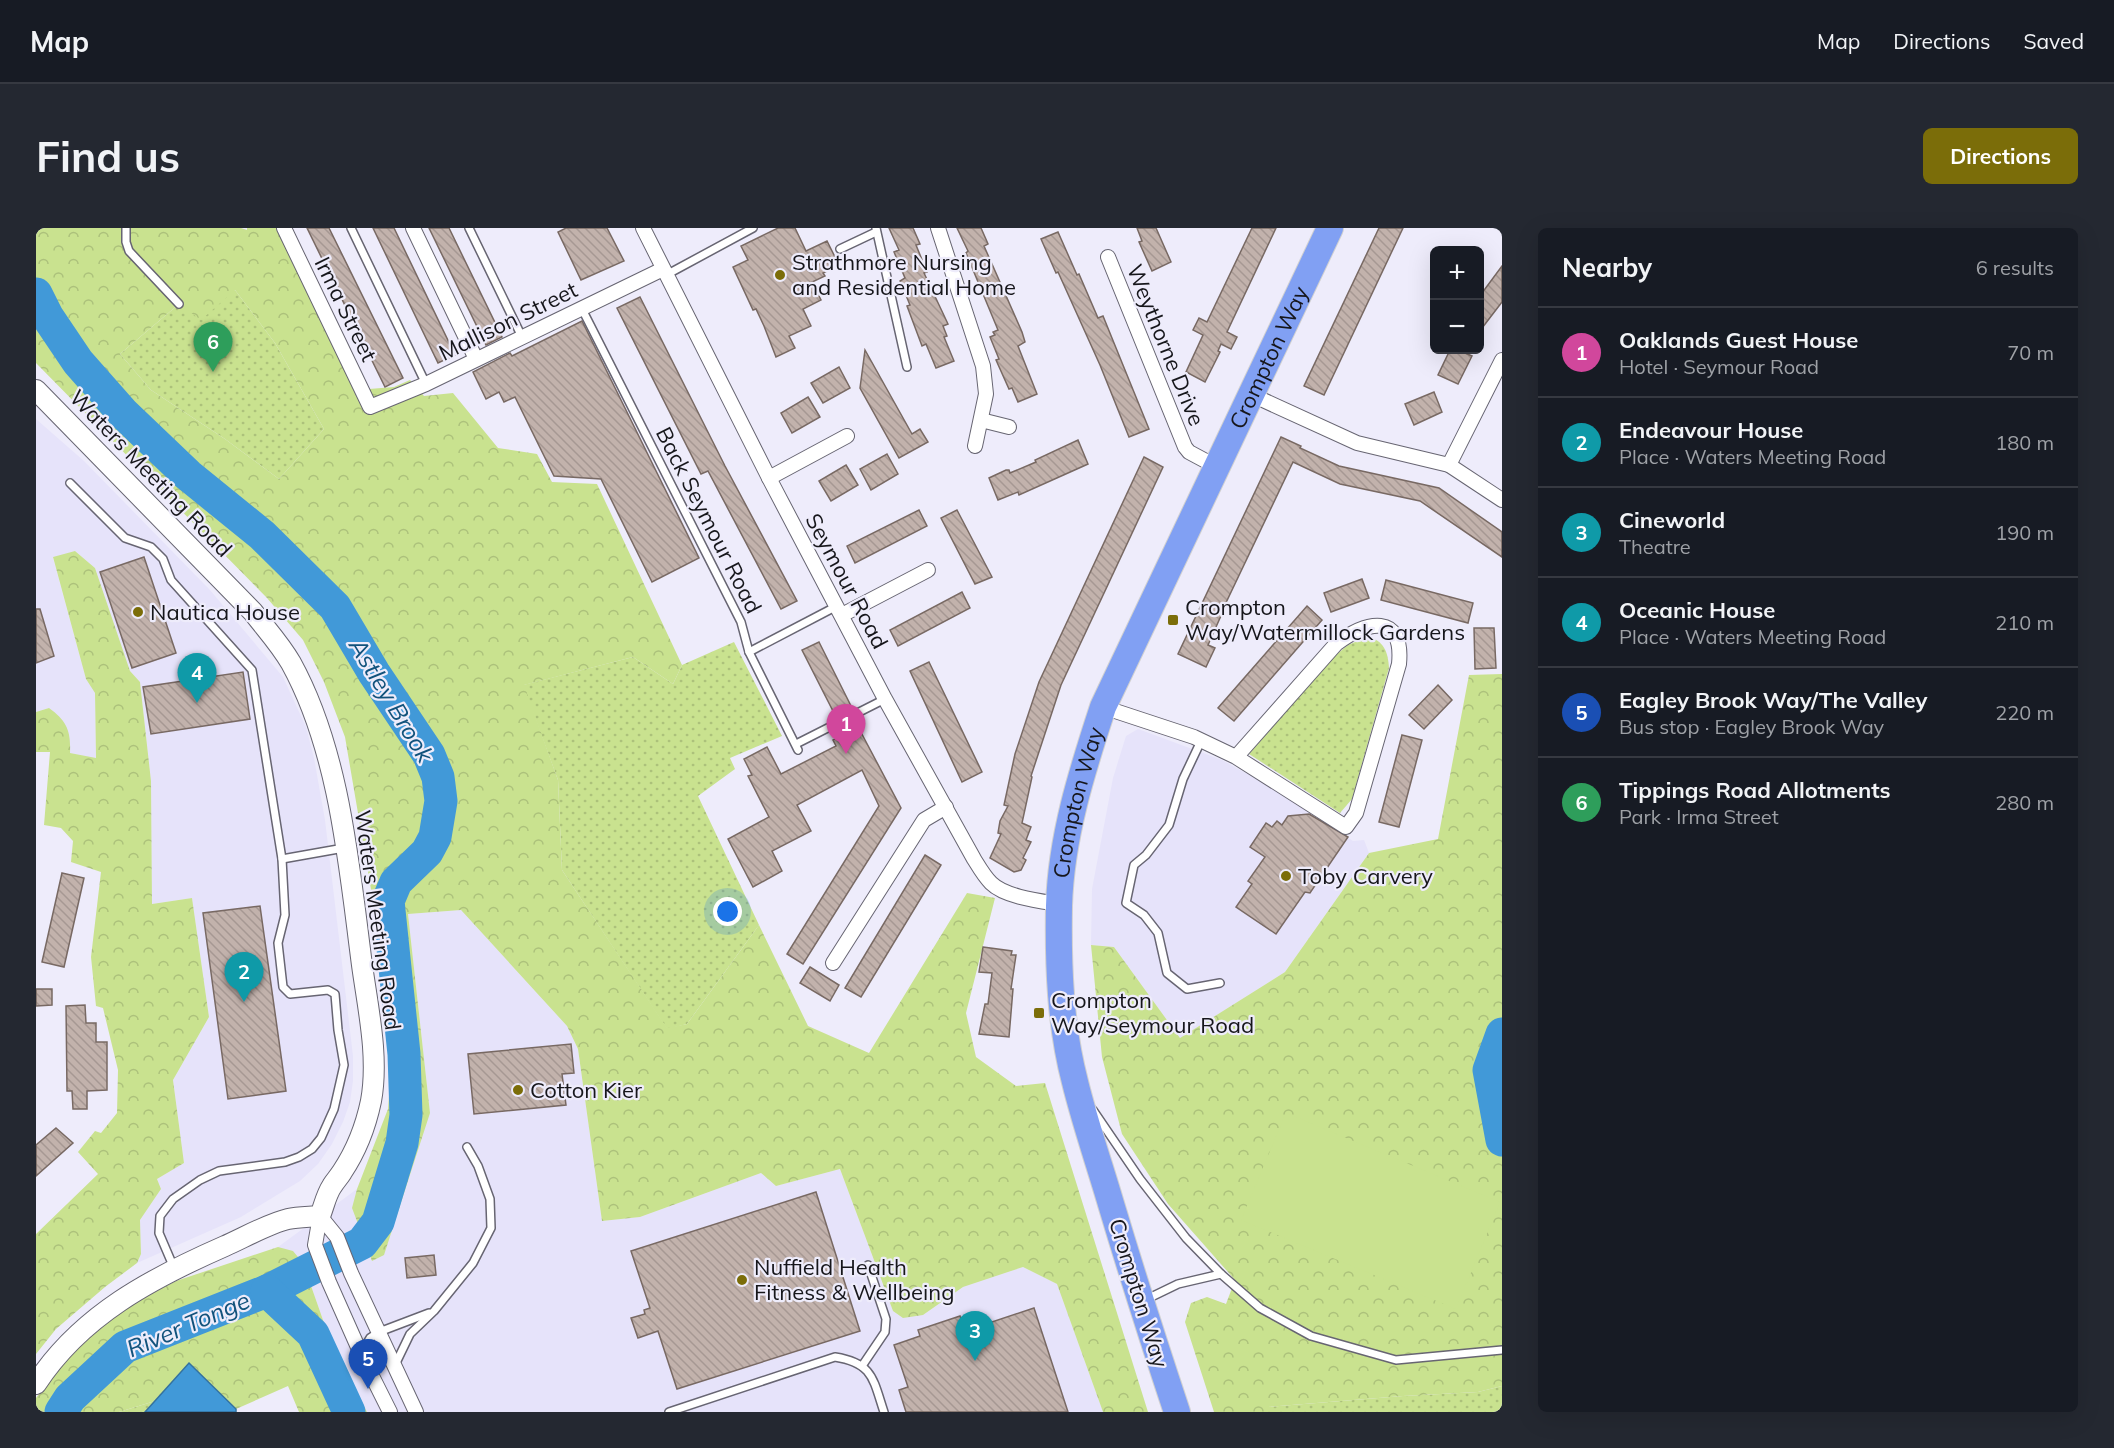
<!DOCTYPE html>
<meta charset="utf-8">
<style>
body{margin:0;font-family:Mulish,sans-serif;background:#242831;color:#f1f3f6}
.controls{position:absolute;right:18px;top:18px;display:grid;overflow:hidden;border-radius:9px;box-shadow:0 6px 24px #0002}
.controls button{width:54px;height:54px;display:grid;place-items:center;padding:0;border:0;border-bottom:2px solid #363941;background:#171b24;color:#f1f3f6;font:30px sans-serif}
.you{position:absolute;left:692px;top:684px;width:21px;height:21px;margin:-15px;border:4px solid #fff;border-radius:50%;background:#1a73e8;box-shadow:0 0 0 9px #1a73e833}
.badge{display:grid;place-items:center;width:39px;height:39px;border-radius:50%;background:#7b6d09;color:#fff;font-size:20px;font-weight:700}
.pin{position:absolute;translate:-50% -50px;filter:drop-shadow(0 2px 3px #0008)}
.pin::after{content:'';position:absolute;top:32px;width:21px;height:18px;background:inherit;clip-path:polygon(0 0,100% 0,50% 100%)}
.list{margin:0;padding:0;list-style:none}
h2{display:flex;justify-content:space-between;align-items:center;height:78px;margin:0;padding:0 24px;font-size:26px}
h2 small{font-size:20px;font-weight:400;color:#9ea1a6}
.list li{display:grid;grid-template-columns:39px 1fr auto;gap:18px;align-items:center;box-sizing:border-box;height:90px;padding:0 24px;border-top:2px solid #363941}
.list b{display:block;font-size:22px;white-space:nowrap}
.list p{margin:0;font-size:20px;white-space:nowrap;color:#9ea1a6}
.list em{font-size:20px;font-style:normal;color:#9ea1a6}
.map{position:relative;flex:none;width:1466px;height:1184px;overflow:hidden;border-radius:9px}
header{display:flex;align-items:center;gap:36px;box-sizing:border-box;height:84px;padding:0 30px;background:#171b24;border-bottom:2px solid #363941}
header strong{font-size:28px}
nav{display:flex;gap:33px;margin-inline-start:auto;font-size:21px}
.intro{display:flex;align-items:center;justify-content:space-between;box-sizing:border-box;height:144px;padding:0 36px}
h1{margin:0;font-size:42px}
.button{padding:15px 27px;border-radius:9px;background:#7b6d09;color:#fff;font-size:21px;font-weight:700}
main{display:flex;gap:36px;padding:0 36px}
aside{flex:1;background:#171b24;border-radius:9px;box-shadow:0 6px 24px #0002}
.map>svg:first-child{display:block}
.built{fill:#e6e3fa}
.green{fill:url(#green-dots)}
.forest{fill:url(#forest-crowns);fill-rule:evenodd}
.pitch{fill:#c9e28f}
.water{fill:#4199d8;stroke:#34729f;stroke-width:1.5}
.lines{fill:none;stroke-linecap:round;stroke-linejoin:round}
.river{stroke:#4199d8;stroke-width:33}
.building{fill:url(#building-back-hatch);stroke:#786963;stroke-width:1.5}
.lane-casing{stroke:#676572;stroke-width:10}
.street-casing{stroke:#676572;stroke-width:16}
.secondary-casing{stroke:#676572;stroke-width:22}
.highway-casing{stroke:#d0d0d1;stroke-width:28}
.lane{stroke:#fff;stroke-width:7}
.street{stroke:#fff;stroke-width:14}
.secondary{stroke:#fff;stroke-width:20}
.highway{stroke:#81a0f3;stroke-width:26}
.poi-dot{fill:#7b6d09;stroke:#eeecfb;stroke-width:2}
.labels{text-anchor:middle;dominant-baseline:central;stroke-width:4.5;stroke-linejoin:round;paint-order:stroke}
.poi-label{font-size:22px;fill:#16161b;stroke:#eeecfb;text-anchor:start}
.street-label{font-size:22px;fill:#16161b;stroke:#eeecfb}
.water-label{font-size:24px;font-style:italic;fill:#11527c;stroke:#eeecfb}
</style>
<header>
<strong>Map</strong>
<nav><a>Map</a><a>Directions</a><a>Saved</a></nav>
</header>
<div class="intro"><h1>Find us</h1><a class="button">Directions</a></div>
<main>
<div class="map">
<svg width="1466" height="1184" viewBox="0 0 1466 1184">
<defs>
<pattern id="green-dots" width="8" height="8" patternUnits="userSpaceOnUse" patternTransform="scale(1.5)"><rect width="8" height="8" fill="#c9e28f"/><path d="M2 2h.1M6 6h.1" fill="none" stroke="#acc17b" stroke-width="1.8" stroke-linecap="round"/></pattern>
<pattern id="forest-crowns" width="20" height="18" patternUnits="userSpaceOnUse" patternTransform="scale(1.5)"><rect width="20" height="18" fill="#c9e28f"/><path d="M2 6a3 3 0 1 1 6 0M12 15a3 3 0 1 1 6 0" fill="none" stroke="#acc17b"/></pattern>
<pattern id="building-back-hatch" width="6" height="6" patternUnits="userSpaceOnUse" patternTransform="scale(1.5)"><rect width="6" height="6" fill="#c2b2ac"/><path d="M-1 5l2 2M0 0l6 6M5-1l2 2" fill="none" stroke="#a69893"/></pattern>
</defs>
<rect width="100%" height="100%" fill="#eeecfb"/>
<g class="built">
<polygon points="0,191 48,233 174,362 247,449 270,499 278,530 289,592 317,828 317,853 314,874 307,894 296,916 282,936 264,953 205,989 101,1035 105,1026 104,992 125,961 121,951 148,935 137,852 173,789 156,670 116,676 115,553 104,454 94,443 59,340 39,323 17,330 50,451 59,465 60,531 34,525 13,480 0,484"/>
<polygon points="1102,501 1186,532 1240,562 1317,613 1328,612 1333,625 1249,744 1144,810 1078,719 1055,717 1056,661 1077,550 1090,508"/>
<polygon points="425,682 531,798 542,821 566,993 604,989 725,945 740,958 804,941 857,1083 887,1087 927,1059 987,1039 1021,1056 1067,1184 331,1184 293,1109 267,1035 242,1019 321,961 317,980 394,885 372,686"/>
</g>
<g class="green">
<polygon points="199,62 239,115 288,201 243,251 189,211 115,162 84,126 143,76"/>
<path d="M1331,409C1348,412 1352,424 1353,440L1316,571L1304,585L1213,526L1295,431L1312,417Z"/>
<polygon points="698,414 746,508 694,530 699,541 662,568 723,697 651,796 631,801 526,642 522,552 487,457 597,429 637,456 646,437"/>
<polygon points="1466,1158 1466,1184 1232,1184 1232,1179 1367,1168 1442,1164"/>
<polygon points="119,1173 109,1184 83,1184"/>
</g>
<g class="forest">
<path d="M0,0H205L211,2V0H256L333,161L358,159L374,152L388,168L417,165L462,220L501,226L516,254L561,256L646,437L637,456L597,429L488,457L522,552L526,642L631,800L651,796L723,697L772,798L833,825L931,665L959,670L930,785L940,829L980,858L1009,855L1112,1184H1067L1021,1056L987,1039L927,1059L887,1087L867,1090L857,1083L804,941L740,958L725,945L604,989L566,993L542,821L531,798L425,682L372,686L394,885L348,1027L336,1033L316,980L321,961L352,881L355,842L352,761L309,509L288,454L267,412L231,370L0,135ZM199,62L239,115L288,201L243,251L189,211L115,162L84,126L143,76L165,92Z"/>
<path d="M39,323L59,340L94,443L104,454L115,553L116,676L156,670L173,789L137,852L148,935L121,951L125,961L104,992L105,1026L101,1035L69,1059L20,1101L0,1126V1006L62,946L42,924L59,903L65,905L81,885L82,842L67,780L60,778L55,729L65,644L35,634L37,613L25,600L8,597L14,524H0V484L13,480C31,493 35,503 34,525L60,530L59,465L50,451L17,329Z"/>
<polygon points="1466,446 1466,1158 1442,1164 1367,1168 1232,1179 1232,1184 1178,1184 1149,1094 1155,1075 1171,1069 1190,1076 1199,1052 1132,976 1086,906 1066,829 1055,717 1078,719 1144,810 1249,744 1333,625 1402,611 1433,447"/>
<polygon points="242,1019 257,1023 267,1035 293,1109 331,1184 263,1184 252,1158 200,1181 153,1135 119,1173 83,1184 0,1184 0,1170 32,1126 78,1085 140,1053"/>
</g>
<polygon class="pitch" points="1250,885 1464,974 1420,1081 1205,992"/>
<polygon class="water" points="153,1135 200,1181 200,1184 109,1184"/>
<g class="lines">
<g class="river">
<polyline points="0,66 11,88 42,134 87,185 152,247 226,307 299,379 338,445 393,527 402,549 405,573 399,609 391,624 360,654 352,673 368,826 370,887 366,915 342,994 326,1015 231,1063 89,1119 34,1170 25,1184"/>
<polyline points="1466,806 1453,842 1466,912"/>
<polyline points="231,1063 277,1106 313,1184"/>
</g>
</g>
<g class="building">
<polygon points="271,0 293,0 367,150 349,159"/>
<polygon points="337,0 358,0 419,127 402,135"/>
<polygon points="393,0 413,0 466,109 450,117"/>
<polygon points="530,0 571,0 588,33 545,52 522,4"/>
<polygon points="742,0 759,0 770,23 791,13 803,37 787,45 789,48 776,54 785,72 767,81 775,98 753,108 759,120 740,129 728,98 720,81 717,82 697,39 712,32 705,18"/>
<polygon points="853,0 877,0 884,16 880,17 891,44 888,45 912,96 907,98 911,108 908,109 918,133 900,140 890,116 886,118 871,78 874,77 864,53 869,50 858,24 863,22"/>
<polygon points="921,0 945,0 952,16 948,18 986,104 989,114 982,118 1001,166 982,174 976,160 973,161 960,132 963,131 954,109 959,107 957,104 962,102 930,25 932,23"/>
<polygon points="1101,0 1120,0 1135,34 1116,43 1103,14 1106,13"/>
<polygon points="1216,0 1240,0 1191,104 1201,109 1195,121 1185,116 1182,123 1184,124 1169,154 1150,144 1167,107 1157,102 1163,90 1171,94"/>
<polygon points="1343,0 1367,0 1288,167 1268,158"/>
<polygon points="1022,4 1041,47 1043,46 1062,90 1067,88 1113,201 1093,209 1064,137 1022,44 1020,45 1005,11"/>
<polygon points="1466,38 1466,74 1443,104 1443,69"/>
<polygon points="604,69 689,238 761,373 745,381 672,243 665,246 581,80"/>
<polygon points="546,93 663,330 616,354 565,251 518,248 479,169 468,174 463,164 450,171 437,144 474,125 476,128"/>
<polygon points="829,122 876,206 884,201 892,214 863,230 824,160"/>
<polygon points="1414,122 1422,122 1436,128 1422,156 1402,147"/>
<polygon points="803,139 814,160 787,175 775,155"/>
<polygon points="1398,164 1406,184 1378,197 1369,176"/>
<polygon points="772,169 784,189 756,205 745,185"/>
<polygon points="1245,209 1265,218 1264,220 1303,238 1403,260 1466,304 1466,329 1384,273 1304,256 1257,234 1187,381 1188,381 1172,417 1179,420 1170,439 1142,426"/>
<polygon points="1042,212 1052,236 983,267 982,264 962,272 953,250 970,242 973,242 974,245 1000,234 999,232"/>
<polygon points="851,226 862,246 835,262 824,241"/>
<polygon points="1108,229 1127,239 1025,457 995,548 996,549 986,595 995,599 990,612 995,614 987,630 990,632 985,642 978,644 954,630 965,606 962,605 964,593 972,578 968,577 979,526 1003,454"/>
<polygon points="810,237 822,257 795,273 783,253"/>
<polygon points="883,282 891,298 819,335 811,318"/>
<polygon points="921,282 956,349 939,356 905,290"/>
<polygon points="108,329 140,425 96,440 64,344"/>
<polygon points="1326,351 1333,370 1295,384 1288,365"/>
<polygon points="1350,352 1437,375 1432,395 1345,372"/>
<polygon points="926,364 934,380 862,418 854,402"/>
<polygon points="1271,378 1286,392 1198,493 1182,480"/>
<polygon points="0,381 4,381 18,428 0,435"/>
<polygon points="1438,400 1458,400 1460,440 1439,441"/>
<polygon points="783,414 816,480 800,489 766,422"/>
<polygon points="893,434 946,544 926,554 874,443"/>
<polygon points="207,444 214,491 115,506 107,459"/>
<polygon points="1402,457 1416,472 1388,501 1373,487"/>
<polygon points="819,493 865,580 767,736 751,726 843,578 826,542 761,577 775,603 736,623 746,643 717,659 692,611 733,589 712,548 716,547 708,531 731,519 745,546 800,518 797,512 809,506 805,499"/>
<polygon points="1366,507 1386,512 1363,599 1343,594"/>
<polygon points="1273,586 1312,609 1274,665 1269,664 1240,706 1200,679 1216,656 1212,653 1229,629 1214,619 1230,595 1236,599 1241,593 1246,597 1252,588"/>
<polygon points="889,627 905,637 825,769 809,760"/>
<polygon points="26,645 48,650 28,739 6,734"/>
<polygon points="224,678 250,863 192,871 167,685"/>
<polygon points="947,719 976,723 975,727 980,727 975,761 977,761 973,809 943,806 949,776 952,776 956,745 943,744"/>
<polygon points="774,739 803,757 794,773 764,755"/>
<polygon points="0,761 16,761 16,777 0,778"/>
<polygon points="49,777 50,795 60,795 60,814 71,814 71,862 51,863 51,881 37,881 36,863 31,863 30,778"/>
<polygon points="535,816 538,845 526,846 530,877 438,886 432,826"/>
<polygon points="20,900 37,915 0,948 0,917"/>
<polygon points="780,964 824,1103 641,1161 622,1103 602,1110 595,1090 609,1086 608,1082 614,1080 595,1023"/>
<polygon points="398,1027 400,1047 371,1050 369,1030"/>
<polygon points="998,1080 1032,1184 870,1184 863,1162 872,1159 858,1117 884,1108 882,1102 924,1088 929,1103"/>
</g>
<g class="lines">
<defs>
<g id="lane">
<polyline points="90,0 90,14 93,23 143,76"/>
<polyline points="315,0 390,156"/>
<polyline points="433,0 486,109"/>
<polyline points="840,0 871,139"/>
<polyline points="804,21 840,4"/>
<polyline points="630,47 717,0"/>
<polyline points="546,81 705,394 713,424 762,522"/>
<polyline points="34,255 89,310 115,319 127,331 135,352 216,442 246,631 249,687 242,715 247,759 254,766 292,762 299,766 302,802 308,837 298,881 285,910 276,921 263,929 249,934 183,943 164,952 137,971 124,988 123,1005 138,1040"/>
<polyline points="713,424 801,378"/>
<polyline points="1165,513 1147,551 1133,597 1110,627 1098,637 1090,675 1108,687 1122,705 1131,745 1151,761 1184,755"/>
<polyline points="760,516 849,471"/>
<polyline points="246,631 308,620"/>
<polyline points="1057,882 1104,951 1150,1010 1185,1046 1224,1080 1275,1108 1360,1132 1466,1122"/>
<polyline points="1111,1071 1142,1056 1185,1046"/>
<polyline points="325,1125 334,1110 343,1104 393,1085"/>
<polyline points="359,1137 374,1106 398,1083 437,1035 455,1000 454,971 442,938 431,919"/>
<polyline points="826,1138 849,1104 850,1091 832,1037"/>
<path d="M633,1184L799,1129C837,1135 837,1151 848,1184"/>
</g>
<g id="street">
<polyline points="248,0 334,179 390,156 627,41"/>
<polyline points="377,0 440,131"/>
<path d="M607,0L733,250L849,471L938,631C943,639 948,648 955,655C969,669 1004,673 1023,676"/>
<polyline points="902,0 947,138 950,166 939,218"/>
<polyline points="1072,29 1149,219 1153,224 1181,239"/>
<polyline points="1216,167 1321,215 1413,237 1466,272"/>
<polyline points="945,192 973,199"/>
<polyline points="1413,237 1466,132"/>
<polyline points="733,250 811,208"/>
<polyline points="806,387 892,342"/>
<path d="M1067,479L1158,509L1200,529L1310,599L1320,585L1363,436C1368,384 1330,393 1300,416L1200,529"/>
<polyline points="797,735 888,592 910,579"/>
<polyline points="284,988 301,1009 315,1045 380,1184"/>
<polyline points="284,988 279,1017 293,1054 325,1126 354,1184"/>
</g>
<path id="secondary" d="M0,162L217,384C230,401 244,416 255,435C304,524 313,638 326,737C332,781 343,829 335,873C330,897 320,923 306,944C303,949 299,953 296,958C290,967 288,978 284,988C274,989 262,989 252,991C234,995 207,1010 189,1018C116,1050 45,1087 0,1156"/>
<g id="highway">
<path id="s1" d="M1141,1184C1118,1115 1096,1046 1075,976C1063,935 1049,895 1039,854C1024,797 1022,736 1023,678C1025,609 1046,543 1067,479L1294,0"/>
</g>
</defs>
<use href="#lane" class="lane-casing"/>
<use href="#street" class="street-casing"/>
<use href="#secondary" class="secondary-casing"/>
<use href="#highway" class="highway-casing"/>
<use href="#lane" class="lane"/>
<use href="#street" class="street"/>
<use href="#secondary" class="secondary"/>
<use href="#highway" class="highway"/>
</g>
<g class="poi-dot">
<circle cx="744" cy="47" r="6"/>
<circle cx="102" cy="384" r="6"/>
<rect x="1131" y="386" width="12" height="12" rx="3"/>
<circle cx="1250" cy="648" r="6"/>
<rect x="997" y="779" width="12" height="12" rx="3"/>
<circle cx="482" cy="862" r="6"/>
<circle cx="706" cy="1052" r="6"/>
</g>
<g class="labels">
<g class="poi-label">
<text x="756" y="34">Strathmore Nursing<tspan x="756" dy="25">and Residential Home</tspan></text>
<text x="1149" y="379">Crompton<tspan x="1149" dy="25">Way/Watermillock Gardens</tspan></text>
<text x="114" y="384">Nautica House</text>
<text x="1262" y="648">Toby Carvery</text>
<text x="1015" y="772">Crompton<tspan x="1015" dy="25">Way/Seymour Road</tspan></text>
<text x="494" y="862">Cotton Kier</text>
<text x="718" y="1039">Nuffield Health<tspan x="718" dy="25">Fitness &amp; Wellbeing</tspan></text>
</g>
<g class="street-label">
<text transform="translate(310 81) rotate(64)">Irma Street</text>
<text transform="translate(472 93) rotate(-26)">Mallison Street</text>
<text transform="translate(1130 117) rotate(68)">Weythorne Drive</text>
<text stroke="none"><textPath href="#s1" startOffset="1114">Crompton Way</textPath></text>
<text transform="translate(115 245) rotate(46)">Waters Meeting Road</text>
<text transform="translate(673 292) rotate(63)">Back Seymour Road</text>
<text transform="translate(811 353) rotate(62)">Seymour Road</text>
<text stroke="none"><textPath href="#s1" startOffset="628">Crompton Way</textPath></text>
<text transform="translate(342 692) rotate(82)">Waters Meeting Road</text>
<text transform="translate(1103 1065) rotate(73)">Crompton Way</text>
</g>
<g class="water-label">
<text transform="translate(356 472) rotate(59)">Astley Brook</text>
<text transform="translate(152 1096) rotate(-23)">River Tonge</text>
</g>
</g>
</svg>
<div class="controls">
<button>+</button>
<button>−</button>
</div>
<div class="you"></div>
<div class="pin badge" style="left:810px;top:526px;background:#d1479c">1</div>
<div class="pin badge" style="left:208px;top:774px;background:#0f9aa8">2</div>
<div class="pin badge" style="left:939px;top:1133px;background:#0f9aa8">3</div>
<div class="pin badge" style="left:161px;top:475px;background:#0f9aa8">4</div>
<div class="pin badge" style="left:332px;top:1161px;background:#1a4fb4">5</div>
<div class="pin badge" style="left:177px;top:144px;background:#2e9e5b">6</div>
</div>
<aside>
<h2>Nearby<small>6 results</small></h2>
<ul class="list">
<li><span class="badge" style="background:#d1479c">1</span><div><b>Oaklands Guest House</b><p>Hotel · Seymour Road</p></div><em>70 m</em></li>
<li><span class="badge" style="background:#0f9aa8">2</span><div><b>Endeavour House</b><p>Place · Waters Meeting Road</p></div><em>180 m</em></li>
<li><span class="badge" style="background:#0f9aa8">3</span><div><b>Cineworld</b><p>Theatre</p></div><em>190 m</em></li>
<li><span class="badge" style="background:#0f9aa8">4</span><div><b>Oceanic House</b><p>Place · Waters Meeting Road</p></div><em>210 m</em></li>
<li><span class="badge" style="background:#1a4fb4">5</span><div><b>Eagley Brook Way/The Valley</b><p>Bus stop · Eagley Brook Way</p></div><em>220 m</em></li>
<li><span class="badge" style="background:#2e9e5b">6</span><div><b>Tippings Road Allotments</b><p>Park · Irma Street</p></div><em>280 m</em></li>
</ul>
</aside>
</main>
